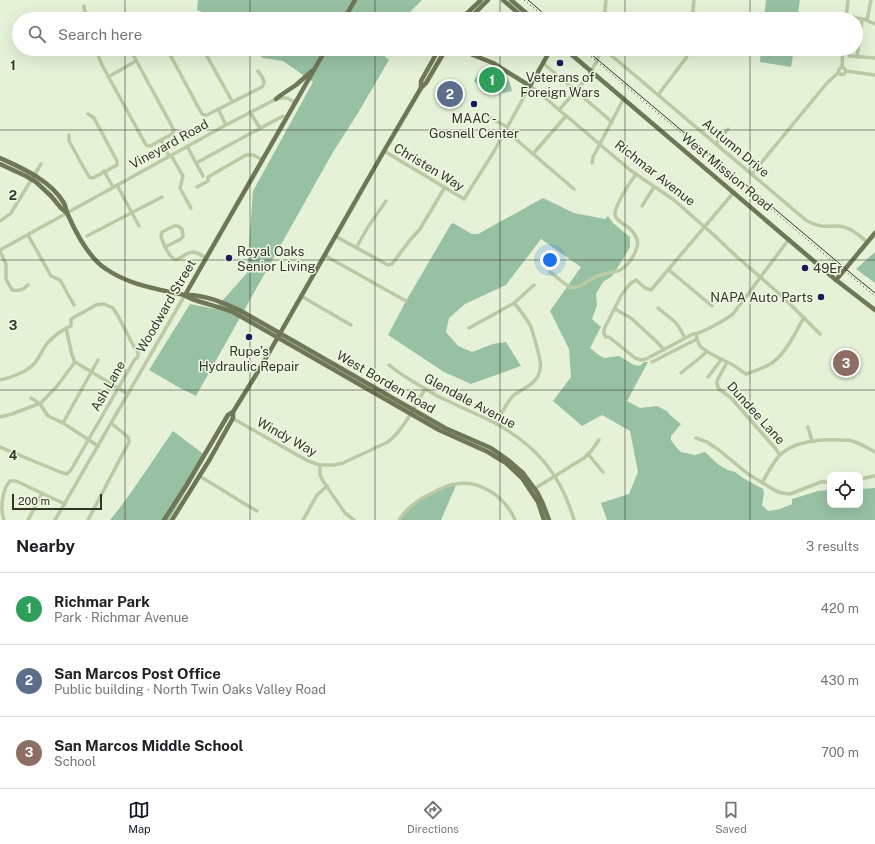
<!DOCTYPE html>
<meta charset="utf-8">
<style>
body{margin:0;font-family:"Public Sans",sans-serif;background:#f6f6f6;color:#202124}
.controls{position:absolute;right:12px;bottom:12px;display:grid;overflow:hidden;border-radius:8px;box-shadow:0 4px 16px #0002}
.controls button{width:36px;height:36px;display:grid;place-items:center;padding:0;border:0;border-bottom:1px solid #e0e0e0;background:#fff;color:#202124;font:20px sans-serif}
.scale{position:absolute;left:12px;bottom:10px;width:90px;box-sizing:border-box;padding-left:4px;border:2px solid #313526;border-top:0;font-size:11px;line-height:14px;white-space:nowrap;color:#313526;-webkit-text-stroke:3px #eff9e4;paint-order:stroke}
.you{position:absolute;left:550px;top:260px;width:14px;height:14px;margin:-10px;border:3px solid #fff;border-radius:50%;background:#1a73e8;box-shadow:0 0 0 6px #1a73e833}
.badge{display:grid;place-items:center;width:26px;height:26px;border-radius:50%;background:#111827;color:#fff;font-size:13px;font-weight:700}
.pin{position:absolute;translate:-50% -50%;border:2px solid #fff;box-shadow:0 1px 4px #0006}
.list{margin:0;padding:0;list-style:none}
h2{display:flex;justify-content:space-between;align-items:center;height:52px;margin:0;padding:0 16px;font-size:17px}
h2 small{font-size:13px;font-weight:400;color:#757577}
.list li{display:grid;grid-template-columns:26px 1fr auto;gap:12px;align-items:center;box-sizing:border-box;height:72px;padding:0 16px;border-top:1px solid #e0e0e0}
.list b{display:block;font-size:15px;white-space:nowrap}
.list p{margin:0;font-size:13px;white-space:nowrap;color:#757577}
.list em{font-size:13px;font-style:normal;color:#757577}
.icon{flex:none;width:22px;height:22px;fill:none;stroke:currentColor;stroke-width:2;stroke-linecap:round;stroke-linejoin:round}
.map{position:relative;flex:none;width:875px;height:520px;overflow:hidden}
.search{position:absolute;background:#fff;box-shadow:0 4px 16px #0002;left:12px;right:12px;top:12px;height:44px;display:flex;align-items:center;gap:10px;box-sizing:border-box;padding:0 14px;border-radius:22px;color:#757577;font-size:15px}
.sheet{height:268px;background:#fff}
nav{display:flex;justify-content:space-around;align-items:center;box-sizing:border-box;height:56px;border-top:1px solid #e0e0e0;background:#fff;font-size:11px;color:#757577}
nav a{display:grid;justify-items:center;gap:2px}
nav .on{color:#111827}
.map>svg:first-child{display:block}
.green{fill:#98c1a4}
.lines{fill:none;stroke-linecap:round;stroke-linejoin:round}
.minor{stroke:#bacaa4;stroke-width:3.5}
.major{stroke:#6e7756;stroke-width:4.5}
.tram{stroke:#313526;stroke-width:1}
.rail{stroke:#313526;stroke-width:1;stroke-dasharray:1 3;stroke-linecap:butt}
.grid{fill:none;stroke:#313526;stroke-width:1;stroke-opacity:0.55}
.poi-dot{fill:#1c1b57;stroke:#eff9e4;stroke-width:1.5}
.labels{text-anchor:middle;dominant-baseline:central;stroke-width:3;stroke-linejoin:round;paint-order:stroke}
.poi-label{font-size:13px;fill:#313526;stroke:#eff9e4}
.street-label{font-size:13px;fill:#313526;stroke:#eff9e4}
.grid-label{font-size:13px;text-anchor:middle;font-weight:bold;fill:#313526;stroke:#eff9e4;stroke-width:3;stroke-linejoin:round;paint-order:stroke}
</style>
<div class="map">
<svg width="875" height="520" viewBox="0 0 875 520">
<rect width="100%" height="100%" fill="#e5f2d8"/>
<g class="green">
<polygon points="198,0 422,0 406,16 404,19 219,19 197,10"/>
<polygon points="766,0 800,0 797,19 764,19"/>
<polygon points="253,49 386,49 383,55 389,60 358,113 333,152 196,396 180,388 149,370 190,304 215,309 247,273 253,191 313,82 283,61 263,58"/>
<polygon points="761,49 794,49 791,67 760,62"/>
<path d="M489,66C502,74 509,75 512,91C496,95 486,94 474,81C478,74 481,69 489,66Z"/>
<polygon points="543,198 574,213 605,219 608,216 613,223 630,237 630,247 623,259 612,276 603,282 596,294 597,305 592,319 601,327 590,348 600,356 605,358 619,356 634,365 640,366 644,362 648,362 627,401 640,408 657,406 667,411 671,416 681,424 671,436 671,440 676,447 681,452 695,455 705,452 719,465 728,470 735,472 743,478 763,489 764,493 762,505 768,511 780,509 792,504 792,499 818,491 830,490 830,505 860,505 860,489 875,488 875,520 607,520 601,503 629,494 638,472 630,431 602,415 582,426 553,401 571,377 569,349 550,311 581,267 541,239 506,285 465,304 449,318 446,332 458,346 472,352 493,344 506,342 521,366 471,384 444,372 388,335 406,301 451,224 453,223 472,234 478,234"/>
<polygon points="875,252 875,283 856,269"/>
<path d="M173,431L206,456L169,520H110C133,492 152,461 173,431Z"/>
<polygon points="457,483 441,520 399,520 403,514 422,498"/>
</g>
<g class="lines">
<g class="minor">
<polyline points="84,6 85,13 88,19"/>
<polyline points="847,16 867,20 870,22 875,24"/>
<polyline points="604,19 606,0"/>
<polyline points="692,19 694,0"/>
<polyline points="846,19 848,0"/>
<polyline points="867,20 871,0"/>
<polyline points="97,49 99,58 102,65 146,145 150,146 172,134 174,130 130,49"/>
<path d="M167,49L202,114L204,115H207L262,87C267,81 261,76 258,71"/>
<polyline points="203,49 232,101"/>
<path d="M601,50L612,56L807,221C811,223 816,225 822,226C829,227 836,225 844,227C853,229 860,236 867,242"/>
<polyline points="849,56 875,58"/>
<polyline points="857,57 862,19"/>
<polyline points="543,63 612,122"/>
<polyline points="842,67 843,49"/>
<circle cx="842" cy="71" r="3.5"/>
<polyline points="846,71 875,75"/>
<polyline points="108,77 136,61"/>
<polyline points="658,95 686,58 689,49"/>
<polyline points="218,109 226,125"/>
<path d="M559,110C575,91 595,73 601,49"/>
<polyline points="250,112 260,128"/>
<polyline points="487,116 507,127"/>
<polyline points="505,130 574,189"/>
<polyline points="69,135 69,141 89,177 93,178 117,165 117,161 94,118 88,114"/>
<polyline points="161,140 169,156"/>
<polyline points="716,144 728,129"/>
<polyline points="187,146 203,176"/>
<polyline points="384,151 464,199 493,153 530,86 537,91 630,170 674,200 716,237 736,256 783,297 820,334"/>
<polyline points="533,154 566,116"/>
<polyline points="171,155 183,176 180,188 191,208"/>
<polyline points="196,163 283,116"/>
<polyline points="592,163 593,157 624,98"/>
<polyline points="104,171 113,187"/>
<polyline points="752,174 827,83 839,72"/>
<polyline points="117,185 139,226"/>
<polyline points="197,187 208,181 208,177 246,155 253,155 263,160"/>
<path d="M734,192L651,290L645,288L636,280L631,283L622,294L605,327C603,331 603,334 606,337H609L635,358L641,360L646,359L693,334C701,334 725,320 733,314L789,239"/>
<polyline points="642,206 654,187"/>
<polyline points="0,221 6,217 11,213 41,164"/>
<polygon points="174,226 178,226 182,229 183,236 181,239 165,247 161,237 162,232"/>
<polyline points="28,235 51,276 60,280 74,305"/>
<polyline points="87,236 162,197"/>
<polyline points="335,236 388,265 392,264 410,240 420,229 445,187"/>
<path d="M165,247C178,272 179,252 194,252C198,253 203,256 206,258"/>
<polyline points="356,248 368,227 386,201"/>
<polyline points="0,250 226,125 276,99 281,98 287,98 296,103"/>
<path d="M0,251L6,264V279L12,290C19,291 23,290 28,285"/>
<polyline points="324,255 406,301"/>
<polyline points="669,270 712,306"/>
<path d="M550,272L569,287C579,290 590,278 600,275C606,273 614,273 620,270C629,266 640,248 637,239C636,237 634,233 632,231C628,225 616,222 615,215C614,206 631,181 636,174"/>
<polyline points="301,296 351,325"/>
<polyline points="658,308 675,322 679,327 685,338"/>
<polyline points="615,309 631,318 658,343 664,350"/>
<polyline points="66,328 72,355 75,362 128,394"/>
<polyline points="469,328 507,307 514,303 534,285"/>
<path d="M696,334C697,338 698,343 700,346C707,353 719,358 727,362C734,365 740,370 746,374C752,372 767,366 772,363C786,353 796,332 804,317"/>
<polyline points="652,362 697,339"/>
<polyline points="727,362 717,381 717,384 719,389 731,398 775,448 780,455"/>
<path d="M389,365C398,373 409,379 419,385C428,390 436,396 446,400C462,408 479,415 495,423C537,446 561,475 574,520"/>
<polyline points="681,373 701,357 707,351"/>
<polyline points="708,377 721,360"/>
<path d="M0,380C11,378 26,372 34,364C39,358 42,351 46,345C51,338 63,329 71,326V319L96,305L104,304L113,308L118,316L133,345L138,352V357L135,359L71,470L67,474L60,472L0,447"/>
<polyline points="31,398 40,404 48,416 63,423 98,446"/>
<polyline points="0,417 12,414 41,403 57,386 75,362"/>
<polyline points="232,418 308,461 320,465 320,475 323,481 345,513 354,520"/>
<polyline points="63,423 98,360"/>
<path d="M496,424C501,415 506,402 514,395C522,389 533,386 538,376C540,372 541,366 540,361C539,354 533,332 530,325C526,317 520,310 514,303"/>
<polyline points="808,427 812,441"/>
<polyline points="696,438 707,442 719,450 748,474 776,491 782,493 790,494 821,482 830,482"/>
<polyline points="588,454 603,472"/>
<path d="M320,465H334L343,463L388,442C404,429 415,406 425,389"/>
<path d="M199,476C219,487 237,500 257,511"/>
<polyline points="860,479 875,476"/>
<path d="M762,483C767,474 772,464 779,456C793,441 821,439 840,440C844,440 849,440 852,441C860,443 868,448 875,452"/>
<polyline points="534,489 584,458 592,450 599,440"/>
<path d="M4,520C0,510 2,489 10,481H16L52,498L65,504"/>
<polyline points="28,520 36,505 42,493"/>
<polyline points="55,520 185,295"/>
<polyline points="88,520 129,442 128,437 111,423"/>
<polyline points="303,520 317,495 327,486"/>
<path d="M399,520C407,508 417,500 430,494C438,490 446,485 456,484C480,479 506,498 515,520"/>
</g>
<g class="major">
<polyline points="503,0 525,19"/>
<polyline points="511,0 533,19"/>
<polyline points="344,19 355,0"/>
<polyline points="461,19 481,0"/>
<polyline points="469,19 488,0"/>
<polyline points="462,49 473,55 493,63 530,86 551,49"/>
<polyline points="565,49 836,280 875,310"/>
<polyline points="421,88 421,81 439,49"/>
<polyline points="276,99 281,95 296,85 312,71"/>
<path d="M0,158C24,169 50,180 64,203C66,207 66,211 68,215C76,233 89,258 106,269C129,285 158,289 184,295C187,296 189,298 192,299C206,304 220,307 233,312L439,430L488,452L496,457L506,463L522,478L538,502L544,520"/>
<polyline points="0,164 26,176 36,182 51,196 61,208 67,213"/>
<polyline points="836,280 875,233"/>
<path d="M185,295C204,294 224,303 241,311L445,428L491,448L508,460L523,473L537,492L543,504L549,520"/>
<polyline points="185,295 326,49"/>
<polyline points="164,520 186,486 228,415 233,412 262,365 384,151 421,88 426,83 446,49"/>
<polyline points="172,520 210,459 233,418 233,412"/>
</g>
<g class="tram">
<polyline points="528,0 550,19"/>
<polyline points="585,49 853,275 875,293"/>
</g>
<g class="rail">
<polyline points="524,0 547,19"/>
<polyline points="582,49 823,253 875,296"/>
</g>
</g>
<path class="grid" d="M125,0V19M250,0V19M375,0V19M500,0V19M625,0V19M750,0V19M125,49V520M250,49V520M375,49V520M500,49V520M625,49V520M750,49V520M0,130H875M0,260H875M0,390H875"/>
<g class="poi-dot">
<circle cx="560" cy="63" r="4"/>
<circle cx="474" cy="104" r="4"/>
<circle cx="229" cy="258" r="4"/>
<circle cx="805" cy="268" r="4"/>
<circle cx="821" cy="297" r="4"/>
<circle cx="249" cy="337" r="4"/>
</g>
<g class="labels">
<g class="poi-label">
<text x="560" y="77">Veterans of<tspan x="560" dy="15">Foreign Wars</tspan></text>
<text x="474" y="118">MAAC -<tspan x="474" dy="15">Gosnell Center</tspan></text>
<text x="237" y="251" text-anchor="start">Royal Oaks<tspan x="237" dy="15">Senior Living</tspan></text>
<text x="813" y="268" text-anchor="start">49Er</text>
<text x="813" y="297" text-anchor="end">NAPA Auto Parts</text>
<text x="249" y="351">Rupe’s<tspan x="249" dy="15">Hydraulic Repair</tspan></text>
</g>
<g class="street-label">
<text transform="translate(169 144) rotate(-29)">Vineyard Road</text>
<text transform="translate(736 148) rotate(40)">Autumn Drive</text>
<text transform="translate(429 167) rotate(31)">Christen Way</text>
<text transform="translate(727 172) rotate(40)">West Mission Road</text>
<text transform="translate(655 173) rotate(38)">Richmar Avenue</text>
<text transform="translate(166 306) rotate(-60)">Woodward Street</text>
<text transform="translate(386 382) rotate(30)">West Borden Road</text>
<text transform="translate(108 386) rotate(-60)">Ash Lane</text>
<text transform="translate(470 401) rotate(28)">Glendale Avenue</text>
<text transform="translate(756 413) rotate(48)">Dundee Lane</text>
<text transform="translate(287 437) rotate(29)">Windy Way</text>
</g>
</g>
<g class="grid-label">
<text x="13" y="70">1</text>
<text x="13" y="200">2</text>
<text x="13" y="330">3</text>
<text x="13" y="460">4</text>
</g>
</svg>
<div class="controls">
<button><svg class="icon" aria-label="locate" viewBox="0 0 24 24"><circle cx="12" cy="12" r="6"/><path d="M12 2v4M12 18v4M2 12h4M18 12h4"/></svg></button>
</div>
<div class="scale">200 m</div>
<div class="you"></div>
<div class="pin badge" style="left:492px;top:80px;background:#2e9e5b">1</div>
<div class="pin badge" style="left:450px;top:94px;background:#5c6f8a">2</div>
<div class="pin badge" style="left:846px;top:363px;background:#8d6e63">3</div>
<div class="search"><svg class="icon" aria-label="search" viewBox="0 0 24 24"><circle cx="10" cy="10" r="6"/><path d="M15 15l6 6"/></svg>Search here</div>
</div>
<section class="sheet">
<h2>Nearby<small>3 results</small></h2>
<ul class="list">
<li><span class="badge" style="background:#2e9e5b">1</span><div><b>Richmar Park</b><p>Park · Richmar Avenue</p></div><em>420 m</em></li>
<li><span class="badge" style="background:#5c6f8a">2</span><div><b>San Marcos Post Office</b><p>Public building · North Twin Oaks Valley Road</p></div><em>430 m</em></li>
<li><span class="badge" style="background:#8d6e63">3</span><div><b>San Marcos Middle School</b><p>School</p></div><em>700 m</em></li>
</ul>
</section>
<nav>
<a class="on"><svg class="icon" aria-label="map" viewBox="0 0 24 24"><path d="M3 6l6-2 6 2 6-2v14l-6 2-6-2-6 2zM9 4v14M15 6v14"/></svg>Map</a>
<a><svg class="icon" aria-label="directions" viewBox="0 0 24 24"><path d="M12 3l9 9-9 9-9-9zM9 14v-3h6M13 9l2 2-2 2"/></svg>Directions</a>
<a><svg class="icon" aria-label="saved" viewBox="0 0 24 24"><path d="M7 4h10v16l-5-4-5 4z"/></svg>Saved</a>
</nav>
